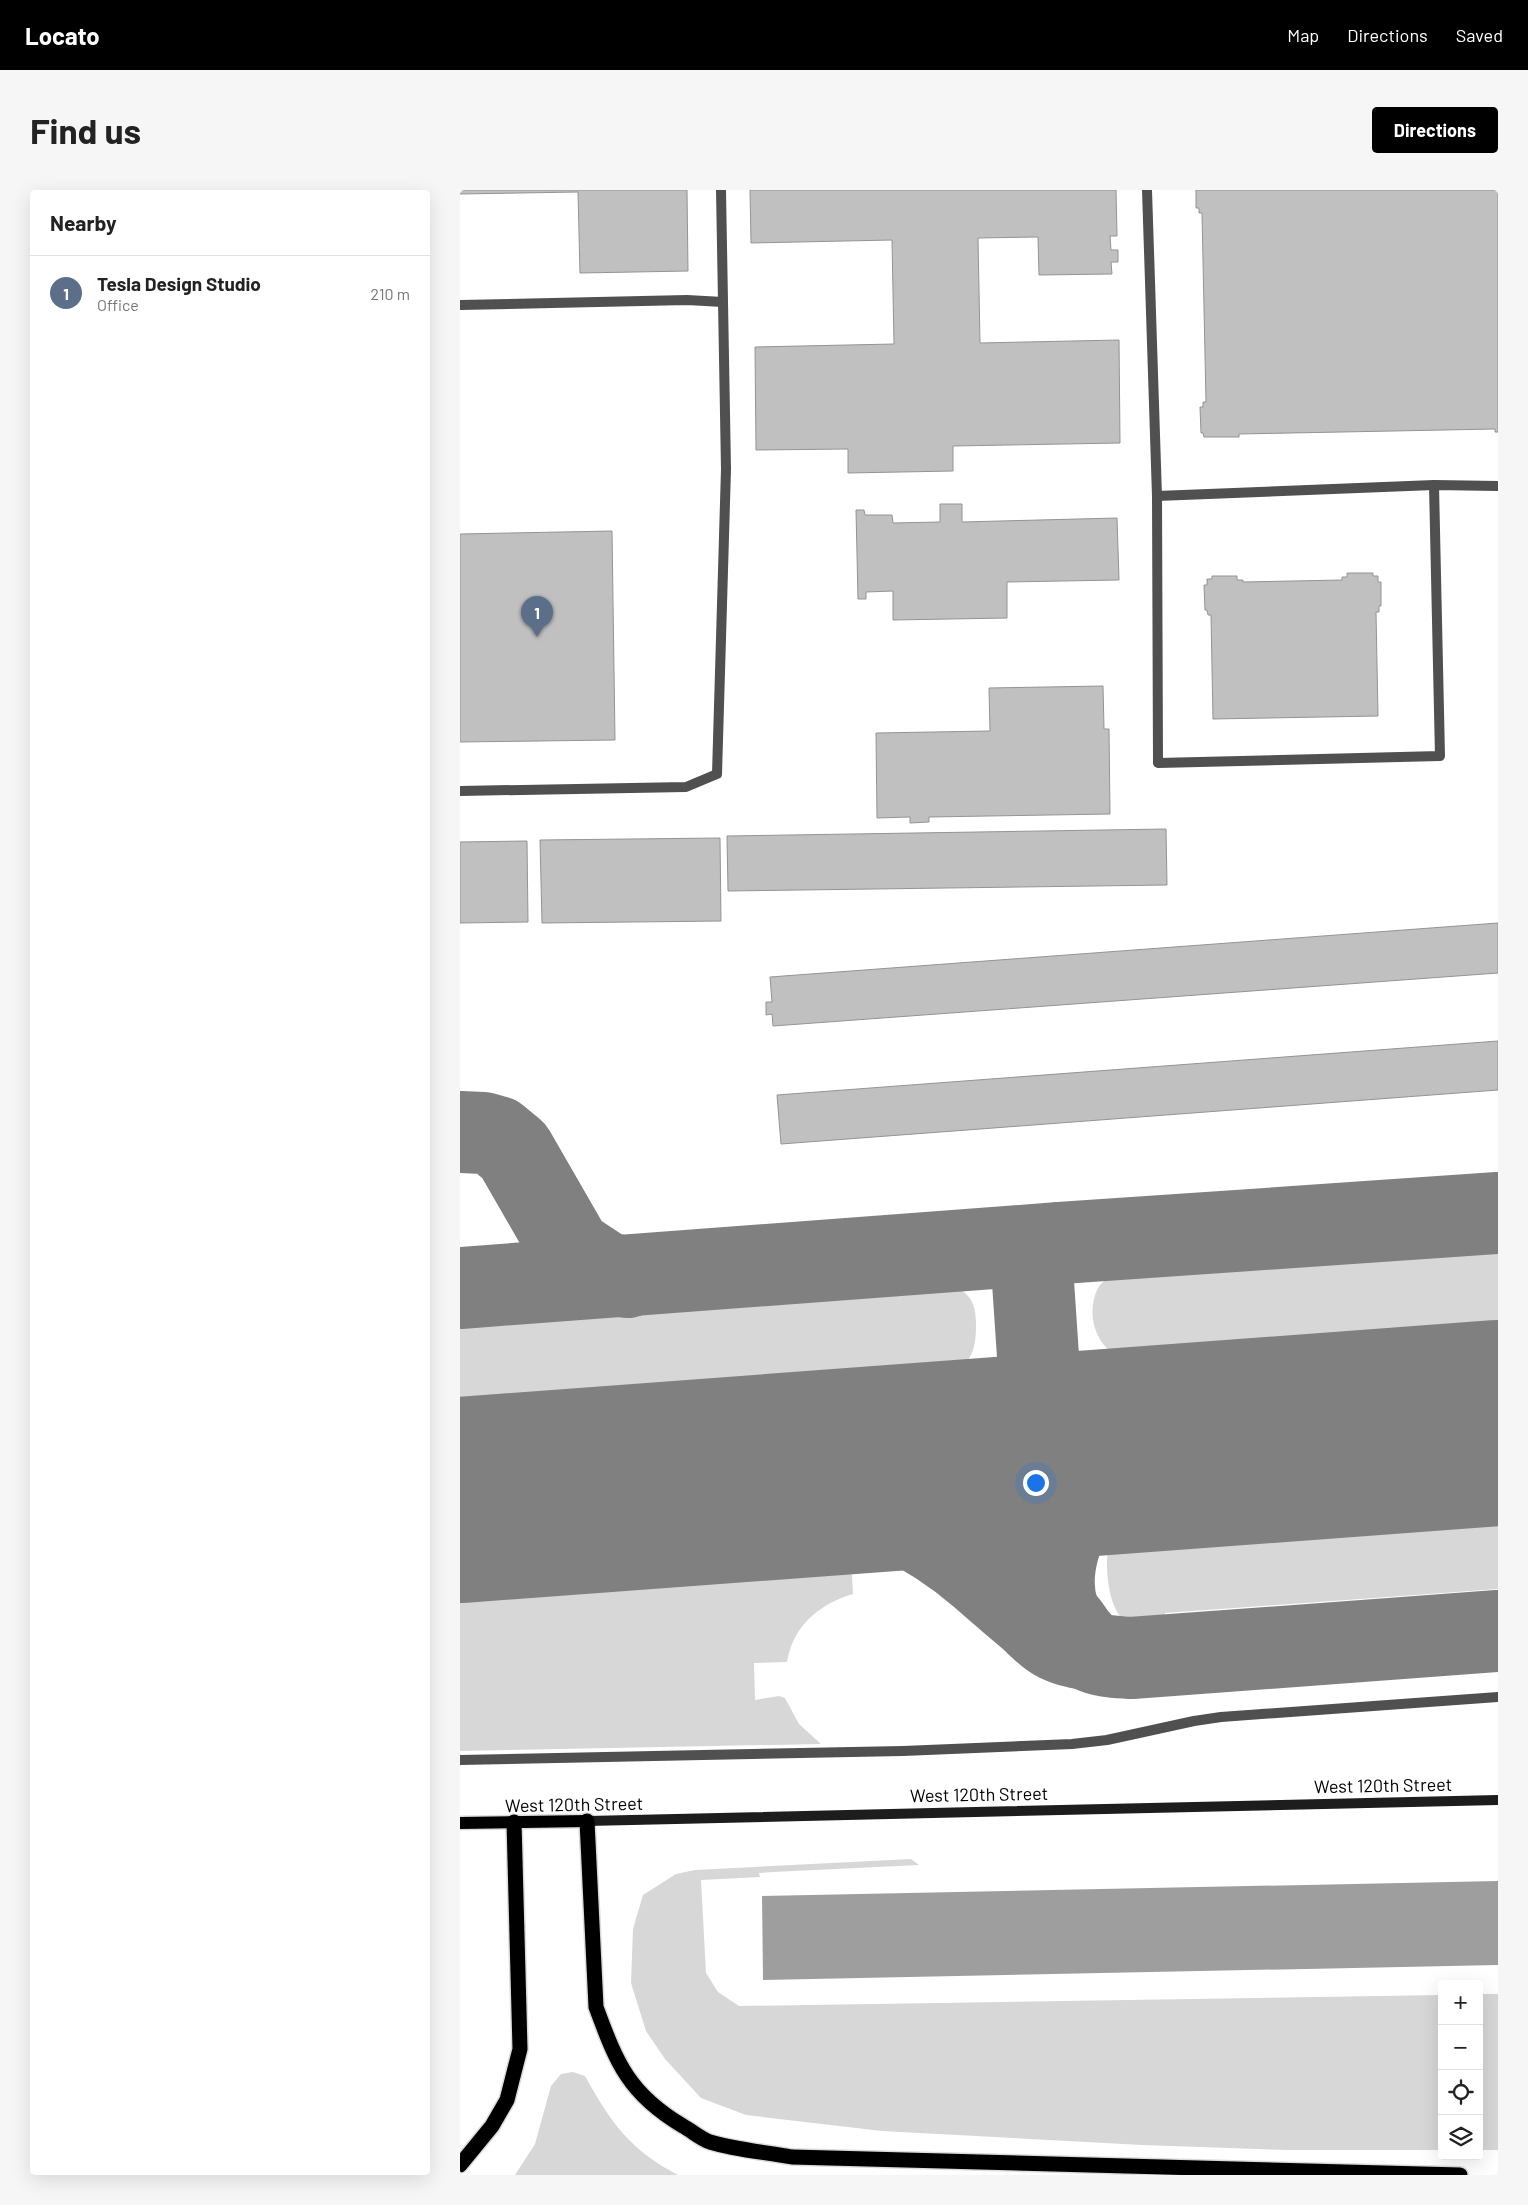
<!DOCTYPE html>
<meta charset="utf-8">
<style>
body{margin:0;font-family:Barlow,sans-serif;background:#f6f6f6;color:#222}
.controls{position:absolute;right:15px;bottom:15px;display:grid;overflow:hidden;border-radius:5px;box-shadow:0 5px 20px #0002}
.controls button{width:45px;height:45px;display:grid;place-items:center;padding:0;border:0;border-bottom:1px solid #e0e0e0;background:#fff;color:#222;font:25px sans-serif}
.you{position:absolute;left:575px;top:1292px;width:18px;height:18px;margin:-12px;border:4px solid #fff;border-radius:50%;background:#1a73e8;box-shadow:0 0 0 8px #1a73e833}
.badge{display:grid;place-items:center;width:32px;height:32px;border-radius:50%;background:#000;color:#fff;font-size:16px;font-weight:700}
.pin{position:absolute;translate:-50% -41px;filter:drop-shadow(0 1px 2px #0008)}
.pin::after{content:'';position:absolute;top:26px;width:18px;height:15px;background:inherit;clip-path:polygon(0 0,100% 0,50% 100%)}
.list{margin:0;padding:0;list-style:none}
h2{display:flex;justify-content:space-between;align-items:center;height:65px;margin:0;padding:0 20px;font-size:21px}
h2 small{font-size:16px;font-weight:400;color:#767676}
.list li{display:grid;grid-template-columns:32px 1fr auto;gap:15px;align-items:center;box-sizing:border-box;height:75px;padding:0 20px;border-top:1px solid #e0e0e0}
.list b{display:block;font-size:19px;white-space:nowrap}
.list p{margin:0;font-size:16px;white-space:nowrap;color:#767676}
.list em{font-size:16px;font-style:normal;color:#767676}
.icon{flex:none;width:28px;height:28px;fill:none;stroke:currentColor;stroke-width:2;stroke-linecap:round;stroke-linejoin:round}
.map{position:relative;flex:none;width:1038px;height:1985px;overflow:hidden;border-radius:5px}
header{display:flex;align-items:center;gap:30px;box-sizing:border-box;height:70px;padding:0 25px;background:#000;color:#fff}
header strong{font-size:24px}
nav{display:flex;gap:28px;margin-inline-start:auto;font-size:18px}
.intro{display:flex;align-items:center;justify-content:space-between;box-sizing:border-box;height:120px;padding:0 30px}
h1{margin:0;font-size:35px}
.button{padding:12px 22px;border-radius:5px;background:#000;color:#fff;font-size:18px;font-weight:700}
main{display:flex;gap:30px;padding:0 30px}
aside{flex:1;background:#fff;border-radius:5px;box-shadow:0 5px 20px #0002}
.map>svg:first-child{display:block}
.green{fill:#d7d7d7}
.water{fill:#9e9e9e}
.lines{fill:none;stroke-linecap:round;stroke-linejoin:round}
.taxiway{stroke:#808080;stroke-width:82}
.runway{stroke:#808080;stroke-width:206}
.building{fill:#c0c0c0;stroke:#949494}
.primary-casing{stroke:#dbdbdb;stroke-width:15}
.highway-casing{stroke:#dbdbdb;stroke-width:18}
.lane{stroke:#505050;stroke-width:10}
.secondary{stroke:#1d1d1d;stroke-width:10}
.primary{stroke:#000;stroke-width:12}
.highway{stroke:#000;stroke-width:15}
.labels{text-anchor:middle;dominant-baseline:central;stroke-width:4;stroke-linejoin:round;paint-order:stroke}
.street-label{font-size:18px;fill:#000;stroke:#fff}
</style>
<header>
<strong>Locato</strong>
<nav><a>Map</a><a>Directions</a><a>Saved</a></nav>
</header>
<div class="intro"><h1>Find us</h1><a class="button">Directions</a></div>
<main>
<aside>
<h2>Nearby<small></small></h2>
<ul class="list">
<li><span class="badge" style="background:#5c6f8a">1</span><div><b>Tesla Design Studio</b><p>Office</p></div><em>210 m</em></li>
</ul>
</aside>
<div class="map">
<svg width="1038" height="1985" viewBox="0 0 1038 1985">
<rect width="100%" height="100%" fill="#fff"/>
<g class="green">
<path d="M1038,1052V1144L693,1170C683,1169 668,1171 658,1166C634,1154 626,1122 638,1098C642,1091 652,1086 659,1081Z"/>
<path d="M479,1094C507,1097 516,1109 516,1135C516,1157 512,1174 491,1184L0,1220V1127Z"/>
<path d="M1038,1316V1399L705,1423V1435C694,1435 680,1438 670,1434C648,1425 645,1379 648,1359C650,1348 656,1340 662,1331L696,1325L697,1341Z"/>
<path d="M391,1367L393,1404C359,1414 333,1436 327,1472L294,1473L295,1510L319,1506L325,1508L339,1534L361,1554L0,1561V1395Z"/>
<polygon points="451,1669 459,1675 313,1682 299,1683 300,1687 241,1690 246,1783 258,1802 279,1816 982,1805 982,1960 828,1960 682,1955 422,1941 286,1925 241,1908 205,1869 186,1841 171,1793 173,1739 183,1705 216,1684 235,1680"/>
<rect x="1019" y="1804" width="19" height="156"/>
<path d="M113,1882L125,1886C151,1933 170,1960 218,1985H55L75,1954L91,1896L101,1884Z"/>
</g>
<polygon class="water" points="1038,1691 1038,1775 303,1790 302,1706"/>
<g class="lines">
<g class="taxiway">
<polyline points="0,942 23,943 37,947 54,961 111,1060 146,1083 167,1087"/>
<path d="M600,1053L588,1058L572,1077L580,1196L586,1218L600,1234L635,1253L702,1258C673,1267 647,1282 626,1305C601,1335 585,1385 599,1423C602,1428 607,1434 610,1438C615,1446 623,1456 631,1461C643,1467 658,1467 671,1468L1038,1441"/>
<polyline points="0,1098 600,1053 1038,1023"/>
<path d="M507,1272C550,1255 573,1245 580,1196"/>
<path d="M289,1289C375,1299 456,1329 522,1387C538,1401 554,1415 571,1429C577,1435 584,1442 591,1447C602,1455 616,1457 630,1460"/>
</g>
<polyline class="runway" points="0,1310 1038,1233"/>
</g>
<g class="building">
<polygon points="0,0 227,0 228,81 120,83 118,2 0,4"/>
<polygon points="290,0 656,0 657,46 650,46 651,60 658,60 658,72 651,72 652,84 579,85 578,47 518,48 520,153 659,150 660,253 493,256 493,281 388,283 388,259 296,260 295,157 434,154 432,50 291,53"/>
<polygon points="736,0 1038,0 1038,242 1035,242 1035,239 779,244 779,247 744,247 743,243 741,243 740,217 743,217 743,212 746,212 742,23 739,23 739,18 736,18"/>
<polygon points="480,314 502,314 502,332 657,328 659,390 547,392 547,428 433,430 433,401 406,402 406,409 398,409 396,320 404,320 405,325 432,325 433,333 480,332"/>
<polygon points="152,341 155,550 0,552 0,344"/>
<polygon points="887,383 913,383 913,386 918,386 918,392 921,392 921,416 919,416 919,422 916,422 918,526 753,529 751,425 748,425 747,420 745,420 744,395 747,395 747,389 752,389 752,386 777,386 777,390 783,390 783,392 882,390 882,387 887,387"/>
<polygon points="643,496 644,539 649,539 650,624 469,627 469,632 450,633 450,627 417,628 416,543 530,541 529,498"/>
<polygon points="706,639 707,695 268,701 267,646"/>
<polygon points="260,648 261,731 82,733 80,650"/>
<polygon points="67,651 68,732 0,733 0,652"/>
<polygon points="1038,733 1038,783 313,836 312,824 306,825 306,812 312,812 310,787"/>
<polygon points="1038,851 1038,900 321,954 317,905"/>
</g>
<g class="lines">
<defs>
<polyline id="primary" points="0,1633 127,1631"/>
<g id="highway">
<path d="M127,1631L136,1817C157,1874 169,1904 223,1936C232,1941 241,1949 250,1952C276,1960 305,1962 332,1967L1000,1985"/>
<polyline points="0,1975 32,1936 47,1910 60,1859 54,1632"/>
</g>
</defs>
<use href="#primary" class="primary-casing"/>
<use href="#highway" class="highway-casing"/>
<g class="lane">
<polyline points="687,0 697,306 698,573 980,566 974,295"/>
<polyline points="0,115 227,110 263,112"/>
<polyline points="697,306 974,295 1038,296"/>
<polyline points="0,601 226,597 257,584 266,279 261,0"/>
<polyline points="0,1570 443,1561 612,1554 647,1550 734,1531 761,1527 1038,1507"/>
</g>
<polyline class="secondary" points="127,1631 1038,1610"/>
<use href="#primary" class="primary"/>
<use href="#highway" class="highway"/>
</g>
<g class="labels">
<g class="street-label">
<text transform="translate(923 1595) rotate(-1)">West 120th Street</text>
<text transform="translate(519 1604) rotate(-1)">West 120th Street</text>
<text transform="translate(114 1614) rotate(-1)">West 120th Street</text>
</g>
</g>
</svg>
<div class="controls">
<button>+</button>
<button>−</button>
<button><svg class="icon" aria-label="locate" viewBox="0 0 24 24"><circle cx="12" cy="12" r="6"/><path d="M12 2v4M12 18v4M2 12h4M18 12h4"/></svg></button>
<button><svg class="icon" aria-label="layers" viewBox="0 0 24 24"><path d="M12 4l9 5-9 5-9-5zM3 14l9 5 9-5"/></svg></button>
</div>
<div class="you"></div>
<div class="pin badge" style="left:77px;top:447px;background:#5c6f8a">1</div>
</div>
</main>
